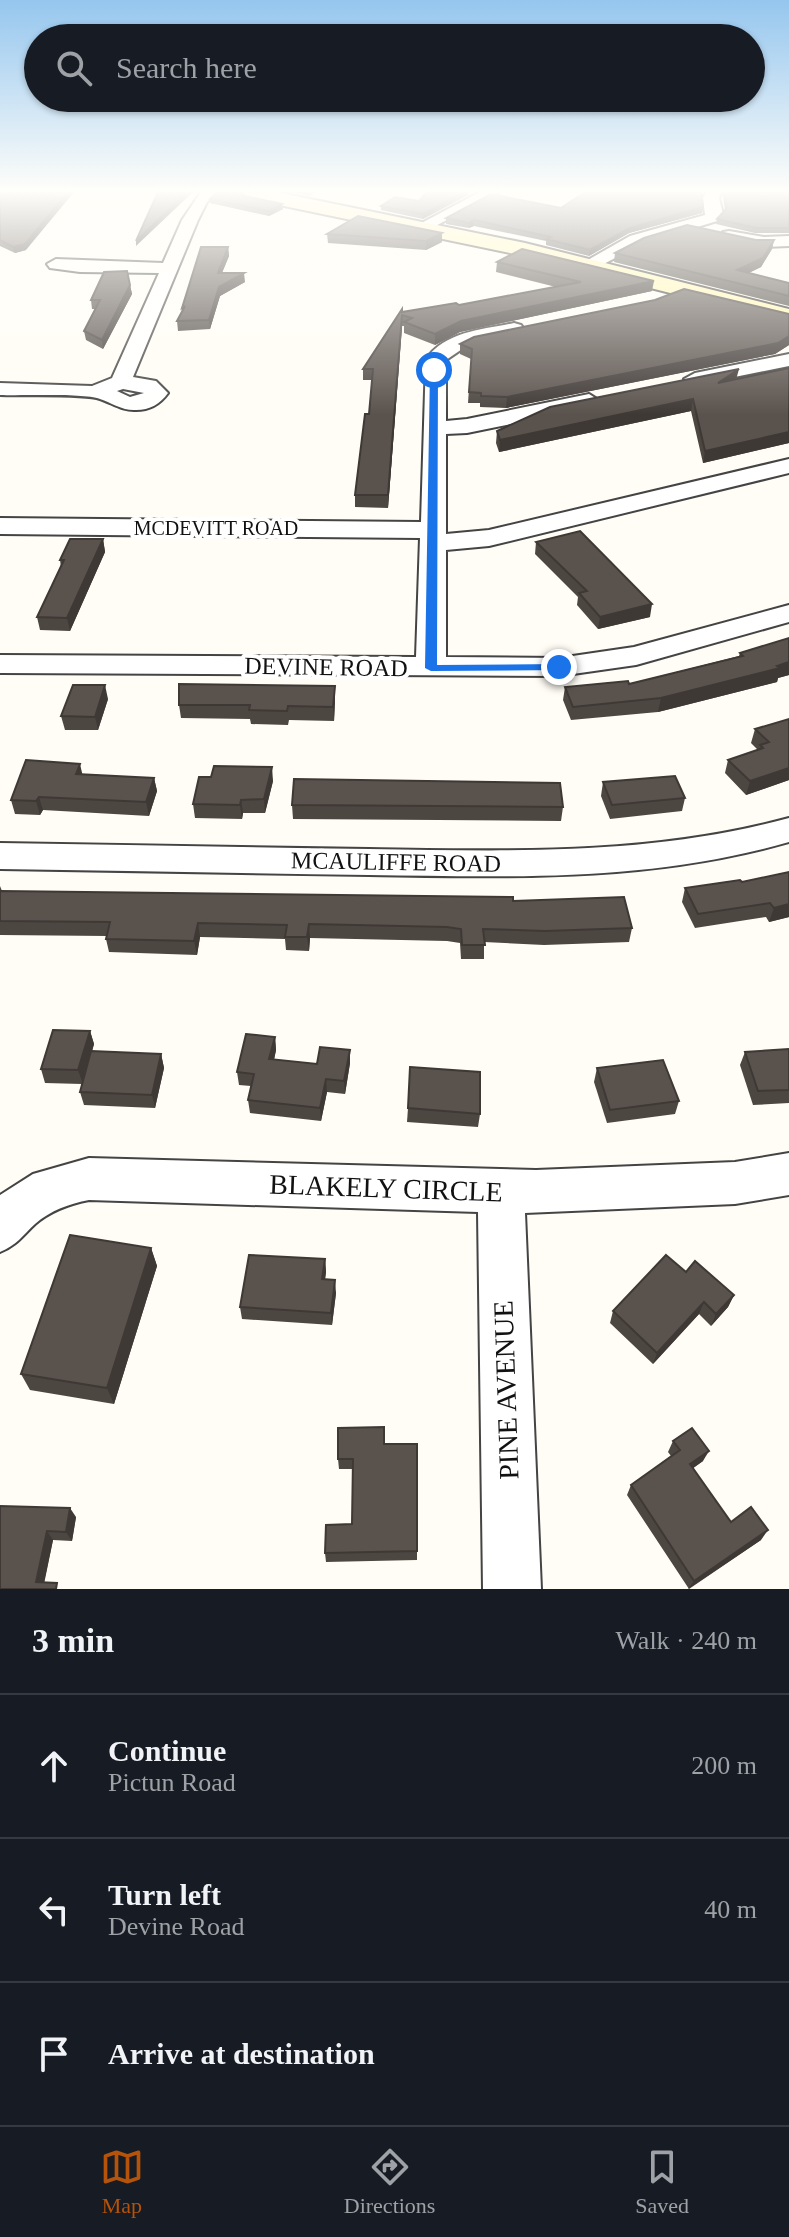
<!DOCTYPE html>
<meta charset="utf-8">
<style>
body{margin:0;font-family:Georgia,serif;background:#242831;color:#f1f3f6}
.stop{position:absolute;width:24px;height:24px;margin:-18px;border:6px solid #1a73e8;border-radius:50%;background:#fff}
.stop.end{background:#1a73e8;border-color:#fff;box-shadow:0 2px 8px #0008}
.list{margin:0;padding:0;list-style:none}
h2{display:flex;justify-content:space-between;align-items:center;height:104px;margin:0;padding:0 32px;font-size:34px}
h2 small{font-size:26px;font-weight:400;color:#9ea1a6}
.list li{display:grid;grid-template-columns:52px 1fr auto;gap:24px;align-items:center;box-sizing:border-box;height:144px;padding:0 32px;border-top:2px solid #363941}
.list b{display:block;font-size:30px;white-space:nowrap}
.list p{margin:0;font-size:26px;white-space:nowrap;color:#9ea1a6}
.list em{font-size:26px;font-style:normal;color:#9ea1a6}
.icon{flex:none;width:44px;height:44px;fill:none;stroke:currentColor;stroke-width:2;stroke-linecap:round;stroke-linejoin:round}
.map{position:relative;flex:none;width:789px;height:1589px;overflow:hidden}
.search{position:absolute;background:#171b24;box-shadow:0 2px 6px #0004;left:24px;right:24px;top:24px;height:88px;display:flex;align-items:center;gap:20px;box-sizing:border-box;padding:0 28px;border-radius:44px;color:#9ea1a6;font-size:30px}
.sheet{height:536px;background:#171b24}
nav{display:flex;justify-content:space-around;align-items:center;box-sizing:border-box;height:112px;border-top:2px solid #363941;background:#171b24;font-size:22px;color:#9ea1a6}
nav a{display:grid;justify-items:center;gap:4px}
nav .on{color:#b45309}
.map>svg:first-child{display:block}
.lines{fill:none;stroke-linecap:round;stroke-linejoin:round}
.street-casing{stroke:#444;stroke-width:4}
.secondary-casing{stroke:#333;stroke-width:4}
.street{fill:#fff;fill-rule:evenodd}
.secondary{fill:#fff6b0;fill-rule:evenodd}
.wall{fill:#4d4742}
.shaded-wall{fill:#3f3936}
.building{fill:#5a524d;stroke:#3f3936;stroke-width:2}
.route{fill:#1a73e8}
.labels{text-anchor:middle;dominant-baseline:central;stroke-width:8;stroke-linejoin:round;paint-order:stroke}
.far-street-label{font-size:20px;fill:#111;stroke:#fff}
.street-label{font-size:24px;fill:#111;stroke:#fff}
.near-street-label{font-size:28px;fill:#111;stroke:#fff}
</style>
<div class="map">
<svg width="789" height="1589" viewBox="0 0 789 1589">
<rect width="100%" height="100%" fill="#fffdf5"/>
<g class="lines">
<defs>
<g id="street">
<path d="M201,192H218L207,202L198,220L133,377L156,381L168,393C160,404 150,410 136,410C123,411 112,403 100,399C83,393 22,396 0,395V383L92,386L112,378L159,273L80,272L50,268L47,264L56,259L163,263L182,220ZM123,389L144,393L130,397L117,391Z"/>
<polygon points="480,192 499,192 428,230 422,232 414,227"/>
<polygon points="706,192 721,192 719,198 723,214 717,221 642,244 594,269 582,269 579,265 630,236 705,215 703,198"/>
<polygon points="729,231 764,237 789,236 789,246 764,247 723,240 721,236 723,232"/>
<path d="M514,323L521,325L524,329L521,333L468,345L446,360V421L467,419L589,394L600,401L589,408L467,433L446,434V534L489,530L789,459V473L489,546L446,550V657L559,658L634,647L789,605V622L636,665L559,676L0,673V655L416,657L420,538L0,534V518L421,522L426,359C446,331 482,330 514,323Z"/>
<polygon points="789,354 789,366 695,385 684,379 695,373"/>
<path d="M789,818V842C648,882 514,877 369,875C246,873 123,871 0,869V843C123,845 246,847 369,849C513,851 648,856 789,818Z"/>
<path d="M789,1153V1195L735,1204L525,1213L541,1589H483L478,1212L89,1200C69,1204 51,1210 35,1224C22,1236 17,1245 0,1252V1195L33,1174L89,1158L536,1170L735,1162Z"/>
</g>
<polygon id="secondary" points="236,192 276,192 525,243 789,309 789,323 524,256 246,198"/>
</defs>
<use href="#street" class="street-casing"/>
<use href="#secondary" class="secondary-casing"/>
<use href="#street" class="street"/>
<use href="#secondary" class="secondary"/>
</g>
<g class="wall">
<polygon points="0,192 26,250 15,253 0,246"/>
<polygon points="292,192 316,192 309,196"/>
<polygon points="585,192 703,192 701,196 703,207 702,213 629,233 589,256 546,245 546,241 474,226 469,228 446,224 446,218 561,208"/>
<polygon points="722,192 789,192 789,233 755,233 716,224 717,219 725,210"/>
<polygon points="468,195 423,219 381,210 381,206"/>
<polygon points="245,196 283,209 269,216 210,203 210,199"/>
<polygon points="442,233 442,242 426,250 328,243 327,234"/>
<polygon points="756,240 774,240 772,249 761,267 749,273 789,283 789,306 614,262 615,253"/>
<polygon points="228,247 229,256 222,273 245,282 220,296 210,329 178,331 177,321 182,312 182,308"/>
<polygon points="497,262 652,291 460,332 435,345 404,333 404,326 402,326 388,508 355,507 355,495 369,414 372,380 363,380 363,369 402,312 459,305 556,287 496,272"/>
<polygon points="130,285 132,294 103,349 86,340 84,331 95,309 92,309 91,300"/>
<polygon points="789,314 789,345 775,354 506,408 480,407 480,403 468,403 471,359 460,354 460,344"/>
<polygon points="789,368 789,443 703,463 691,411 499,452 496,443 497,431"/>
<polygon points="103,539 105,552 70,631 40,630 37,617 61,567 60,560"/>
<polygon points="536,542 650,617 598,629 577,605 578,597 535,554"/>
<polygon points="789,638 789,675 778,678 777,682 658,712 571,720 563,700 565,687 629,684 739,656 740,653"/>
<polygon points="108,699 98,730 65,730 61,716"/>
<polygon points="335,700 334,721 289,720 288,725 251,724 250,719 181,718 179,705"/>
<polygon points="789,719 789,780 746,795 725,773 728,760 758,750 751,743 755,729"/>
<polygon points="83,774 154,778 157,791 149,816 43,810 40,815 15,814 11,800"/>
<polygon points="273,781 265,813 243,813 242,819 195,818 193,804"/>
<polygon points="603,782 685,798 682,811 610,819 601,796"/>
<polygon points="292,805 563,807 561,821 293,819"/>
<polygon points="789,872 789,917 769,922 766,917 695,928 682,902 685,888 742,882"/>
<polygon points="0,886 2,891 513,901 632,928 629,942 544,945 484,942 484,959 461,959 460,943 447,941 310,938 309,951 286,950 285,939 200,937 197,955 109,952 106,939 107,936 0,935"/>
<polygon points="90,1031 94,1044 92,1051 161,1054 164,1068 155,1108 84,1105 80,1092 82,1084 45,1083 41,1069"/>
<polygon points="275,1037 276,1050 274,1060 317,1064 350,1050 350,1063 345,1094 327,1092 321,1121 250,1113 248,1100 251,1086 239,1085 237,1072"/>
<polygon points="789,1049 789,1103 753,1105 740,1065 745,1052"/>
<polygon points="597,1068 679,1101 675,1114 607,1123 594,1082"/>
<polygon points="408,1108 480,1114 478,1127 407,1122"/>
<polygon points="151,1248 157,1266 114,1404 30,1390 21,1374"/>
<polygon points="325,1259 326,1272 325,1280 336,1293 332,1325 242,1319 240,1307"/>
<polygon points="686,1272 734,1295 728,1307 711,1326 699,1314 653,1364 610,1323 613,1311"/>
<polygon points="673,1441 703,1461 693,1468 731,1522 761,1540 689,1589 627,1495 631,1485 671,1456 668,1452"/>
<polygon points="384,1444 417,1444 417,1560 326,1562 325,1553 352,1524 353,1469 339,1469 338,1459"/>
<polygon points="0,1506 76,1517 72,1541 53,1540 44,1582 0,1589"/>
</g>
<g class="shaded-wall">
<polygon points="68,192 74,192 26,250 15,253 13,247"/>
<polygon points="187,192 193,192 136,246 136,241"/>
<polygon points="464,192 468,192 468,195 423,219 423,214"/>
<polygon points="282,204 283,209 269,216 269,211"/>
<polygon points="703,207 702,213 629,233 589,256 590,250 630,228"/>
<polygon points="474,220 474,226 469,228 469,223"/>
<polygon points="442,233 442,242 426,250 426,241"/>
<polygon points="774,240 772,249 761,267 735,279 737,270"/>
<polygon points="228,247 229,256 218,282 218,273"/>
<polygon points="244,273 245,282 220,296 210,329 209,320 219,287"/>
<polygon points="654,281 652,291 460,332 435,345 435,334 461,321"/>
<polygon points="130,285 132,294 103,349 102,340"/>
<polygon points="402,315 402,326 388,508 388,495"/>
<polygon points="789,336 789,345 775,354 506,408 507,397"/>
<polygon points="739,369 736,380 718,383"/>
<polygon points="693,399 691,411 499,452 500,440"/>
<polygon points="789,432 789,443 703,463 705,451"/>
<polygon points="103,539 105,552 70,631 67,618"/>
<polygon points="652,604 650,617 598,629 600,617"/>
<polygon points="789,662 789,675 778,678 777,682 658,712 661,698"/>
<polygon points="105,685 108,699 98,730 95,717"/>
<polygon points="335,686 335,700 334,721 333,707"/>
<polygon points="80,764 83,777 76,774"/>
<polygon points="272,767 273,781 265,813 264,799"/>
<polygon points="789,768 789,780 746,795 750,781"/>
<polygon points="154,778 157,791 149,816 146,802"/>
<polygon points="39,797 43,810 40,815 36,801"/>
<polygon points="241,800 243,813 242,819 240,805"/>
<polygon points="789,904 789,917 769,922 774,908"/>
<polygon points="198,923 200,937 197,955 194,941"/>
<polygon points="309,924 310,938 309,951 307,937"/>
<polygon points="90,1031 94,1044 83,1084 78,1070"/>
<polygon points="275,1037 276,1050 271,1073 269,1059"/>
<polygon points="350,1050 350,1063 345,1094 344,1081"/>
<polygon points="161,1054 164,1068 155,1108 152,1095"/>
<polygon points="326,1079 327,1092 321,1121 320,1108"/>
<polygon points="151,1248 157,1266 114,1404 107,1388"/>
<polygon points="325,1259 326,1272 323,1292 322,1279"/>
<polygon points="335,1280 336,1293 332,1325 331,1313"/>
<polygon points="734,1295 728,1307 711,1326 716,1314"/>
<polygon points="704,1302 699,1314 653,1364 657,1353"/>
<polygon points="709,1451 703,1461 685,1474 690,1464"/>
<polygon points="70,1508 76,1517 72,1541 66,1532"/>
<polygon points="768,1530 761,1540 688,1589 694,1581"/>
<polygon points="47,1531 53,1540 43,1589 36,1582"/>
</g>
<g class="building">
<polygon points="0,192 68,192 25,244 13,247 0,240"/>
<polygon points="158,192 187,192 136,241"/>
<polygon points="217,192 240,192 245,196 282,204 269,211 210,199"/>
<polygon points="427,192 464,192 423,214 381,206 395,197 419,201"/>
<polygon points="585,192 701,192 703,207 630,228 590,250 546,239 551,237 474,220 469,223 446,218 491,194 561,208"/>
<polygon points="724,192 789,192 789,228 756,228 717,219 727,208"/>
<polygon points="358,216 442,233 426,241 327,234"/>
<polygon points="687,225 756,240 774,240 763,258 737,270 789,283 789,296 615,253 644,238"/>
<polygon points="201,247 228,247 218,273 244,273 219,287 209,320 177,321 185,306 182,308"/>
<polygon points="522,249 654,281 461,321 435,334 404,322 412,318 402,315 388,495 355,495 365,414 369,414 373,369 363,369 402,309 402,312 456,303 459,305 581,282 497,262"/>
<polygon points="127,271 130,285 102,340 84,331 100,300 91,300 104,272"/>
<polygon points="684,289 789,314 789,336 778,343 507,397 481,396 481,393 469,392 472,349 460,344 474,337 655,300"/>
<polygon points="789,368 789,432 705,451 693,399 500,440 497,431 550,407 739,369 718,383"/>
<polygon points="580,531 652,604 600,617 579,593 587,591 536,542"/>
<polygon points="70,539 103,539 67,618 37,617 64,560 60,560"/>
<polygon points="789,638 789,662 777,666 780,668 661,698 573,707 565,687 628,681 629,684 743,656 740,653"/>
<polygon points="179,684 335,686 333,707 288,706 287,711 249,710 250,705 179,705"/>
<polygon points="73,685 105,685 95,717 61,716"/>
<polygon points="789,719 789,768 750,781 728,760 763,748 760,745 769,742 755,729"/>
<polygon points="26,760 80,764 76,774 154,778 146,802 39,797 36,801 11,800"/>
<polygon points="214,766 272,767 264,799 241,800 240,805 193,804 199,777 211,777"/>
<polygon points="675,776 685,798 612,805 603,782"/>
<polygon points="294,779 560,783 563,807 292,805"/>
<polygon points="789,872 789,904 774,908 770,903 698,914 685,888 740,880 742,882"/>
<polygon points="0,891 513,897 513,901 624,897 632,928 545,931 483,929 485,945 462,945 461,929 447,927 309,924 307,937 285,937 287,925 198,923 194,941 106,939 110,922 0,921"/>
<polygon points="53,1030 90,1031 78,1070 41,1069"/>
<polygon points="246,1034 275,1037 269,1059 317,1064 320,1047 350,1050 344,1081 326,1079 320,1108 248,1100 254,1074 237,1072"/>
<polygon points="789,1049 789,1090 758,1091 745,1052"/>
<polygon points="91,1051 161,1054 152,1095 80,1092"/>
<polygon points="663,1060 679,1101 610,1110 597,1068"/>
<polygon points="410,1067 480,1072 480,1114 408,1108"/>
<polygon points="70,1235 151,1248 107,1388 21,1374"/>
<polygon points="249,1255 325,1259 322,1279 335,1280 331,1313 240,1307"/>
<polygon points="666,1255 686,1272 695,1261 734,1295 716,1314 704,1302 657,1353 613,1311"/>
<polygon points="384,1427 384,1444 417,1444 417,1551 325,1553 326,1525 352,1524 353,1459 338,1459 338,1428"/>
<polygon points="692,1428 709,1451 690,1464 731,1522 751,1507 768,1530 694,1581 631,1485 680,1450 673,1441"/>
<polygon points="0,1506 70,1508 66,1532 47,1531 36,1582 57,1583 56,1589 0,1589"/>
</g>
<linearGradient id="sky" x2="0" y2="1"><stop stop-color="#95c6ee"/><stop offset="0.46" stop-color="#fffefa"/><stop offset="1" stop-color="#fffefa" stop-opacity="0"/></linearGradient>
<rect width="789" height="415" fill="url(#sky)"/>
<polygon class="route" points="434,367 438,370 437,665 559,664 564,667 563,670 431,671 425,668 430,370"/>
<g class="labels">
<g class="far-street-label">
<text x="216" y="528">MCDEVITT ROAD</text>
</g>
<g class="street-label">
<text transform="translate(326 667) rotate(1)">DEVINE ROAD</text>
<text transform="translate(396 862) rotate(1)">MCAULIFFE ROAD</text>
</g>
<g class="near-street-label">
<text transform="translate(386 1188) rotate(2)">BLAKELY CIRCLE</text>
<text transform="translate(506 1390) rotate(-92)">PINE AVENUE</text>
</g>
</g>
</svg>
<div class="stop" style="left:434px;top:370px"></div>
<div class="stop end" style="left:559px;top:667px"></div>
<div class="search"><svg class="icon" aria-label="search" viewBox="0 0 24 24"><circle cx="10" cy="10" r="6"/><path d="M15 15l6 6"/></svg>Search here</div>
</div>
<section class="sheet">
<h2>3 min<small>Walk · 240 m</small></h2>
<ul class="list">
<li><svg class="icon" aria-label="ahead" viewBox="0 0 24 24"><path d="M12 20V5M6 11l6-6 6 6"/></svg><div><b>Continue</b><p>Pictun Road</p></div><em>200 m</em></li>
<li><svg class="icon" aria-label="left" viewBox="0 0 24 24"><path d="M17 20v-9H6M10 6l-5 5 5 5"/></svg><div><b>Turn left</b><p>Devine Road</p></div><em>40 m</em></li>
<li><svg class="icon" aria-label="arrive" viewBox="0 0 24 24"><path d="M6 21V4h12l-3 4 3 4H6"/></svg><div><b>Arrive at destination</b></div></li>
</ul>
</section>
<nav>
<a class="on"><svg class="icon" aria-label="map" viewBox="0 0 24 24"><path d="M3 6l6-2 6 2 6-2v14l-6 2-6-2-6 2zM9 4v14M15 6v14"/></svg>Map</a>
<a><svg class="icon" aria-label="directions" viewBox="0 0 24 24"><path d="M12 3l9 9-9 9-9-9zM9 14v-3h6M13 9l2 2-2 2"/></svg>Directions</a>
<a><svg class="icon" aria-label="saved" viewBox="0 0 24 24"><path d="M7 4h10v16l-5-4-5 4z"/></svg>Saved</a>
</nav>
